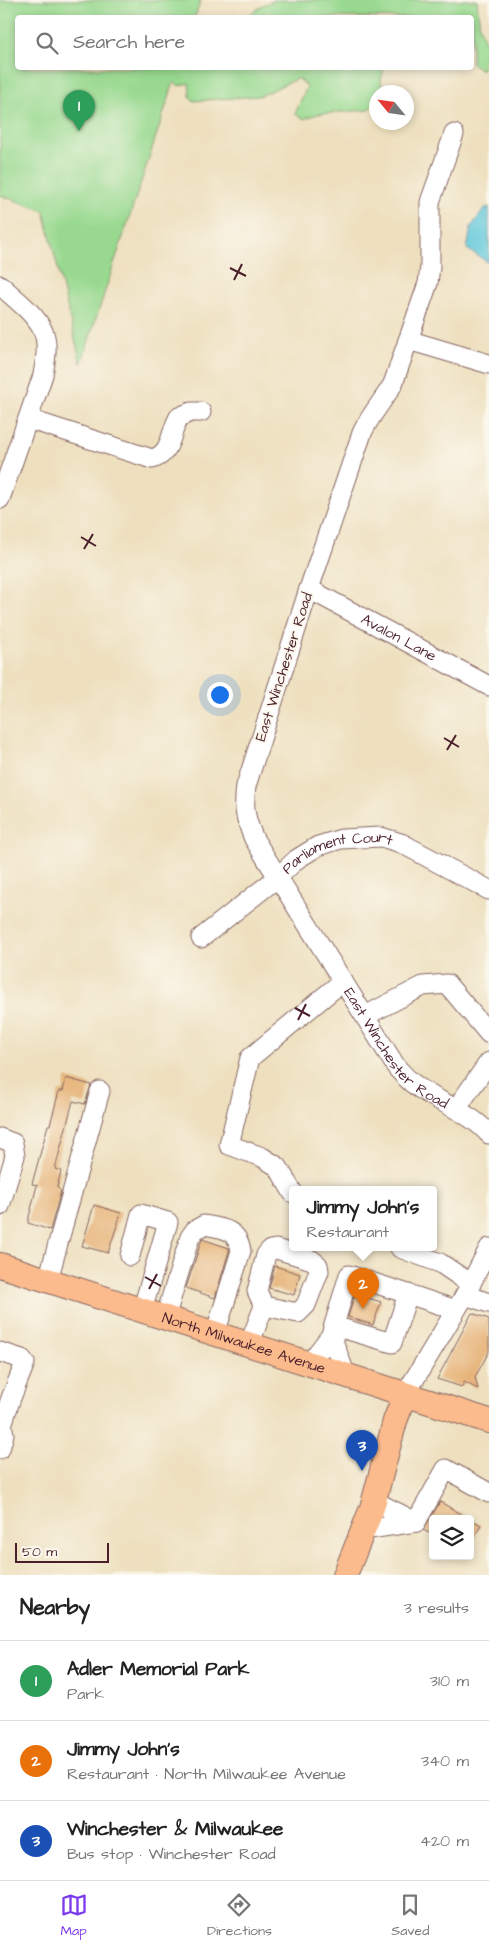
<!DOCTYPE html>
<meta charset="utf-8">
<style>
body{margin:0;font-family:"Architects Daughter",sans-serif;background:#f2f2f2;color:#222}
.controls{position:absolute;right:15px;bottom:15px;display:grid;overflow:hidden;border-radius:5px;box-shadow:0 2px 8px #0003}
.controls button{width:45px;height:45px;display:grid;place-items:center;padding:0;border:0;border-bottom:1px solid #e0e0e0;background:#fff;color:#222;font:25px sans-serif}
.compass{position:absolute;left:369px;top:85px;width:45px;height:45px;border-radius:50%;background:#fff;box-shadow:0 2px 8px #0003;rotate:299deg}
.scale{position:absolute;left:15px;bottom:12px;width:94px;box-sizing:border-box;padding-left:5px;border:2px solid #4a1f2b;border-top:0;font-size:14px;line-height:18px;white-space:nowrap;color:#4a1f2b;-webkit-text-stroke:4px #fbf7ec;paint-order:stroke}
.you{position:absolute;left:219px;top:694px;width:18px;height:18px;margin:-12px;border:4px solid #fff;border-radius:50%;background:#1a73e8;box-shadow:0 0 0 8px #1a73e833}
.badge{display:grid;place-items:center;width:32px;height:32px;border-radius:50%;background:#7c3aed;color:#fff;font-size:16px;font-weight:700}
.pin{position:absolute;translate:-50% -41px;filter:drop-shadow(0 1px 2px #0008)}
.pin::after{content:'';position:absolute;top:26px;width:18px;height:15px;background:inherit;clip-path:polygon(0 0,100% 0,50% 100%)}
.popup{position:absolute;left:289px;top:1186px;width:148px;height:65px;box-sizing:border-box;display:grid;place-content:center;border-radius:5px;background:#fff;filter:drop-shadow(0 1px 4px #0005);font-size:16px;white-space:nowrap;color:#767676}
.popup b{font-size:19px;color:#222}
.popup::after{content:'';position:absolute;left:50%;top:100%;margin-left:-10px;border:10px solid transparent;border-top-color:#fff}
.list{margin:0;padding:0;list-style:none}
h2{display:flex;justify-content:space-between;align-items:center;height:65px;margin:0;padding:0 20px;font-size:21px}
h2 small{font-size:16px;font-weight:400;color:#767676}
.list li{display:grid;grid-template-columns:32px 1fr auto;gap:15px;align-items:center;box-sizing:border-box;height:80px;padding:0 20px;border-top:1px solid #e0e0e0}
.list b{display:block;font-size:19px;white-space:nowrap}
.list p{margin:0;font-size:16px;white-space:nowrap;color:#767676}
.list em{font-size:16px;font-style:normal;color:#767676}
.icon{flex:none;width:28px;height:28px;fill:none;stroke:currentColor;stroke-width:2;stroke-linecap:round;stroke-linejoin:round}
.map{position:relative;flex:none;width:489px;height:1575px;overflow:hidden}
.search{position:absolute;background:#fff;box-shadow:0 2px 8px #0003;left:15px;right:15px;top:15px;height:55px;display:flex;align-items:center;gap:12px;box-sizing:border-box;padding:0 18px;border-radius:5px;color:#767676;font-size:19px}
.sheet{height:305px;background:#fff}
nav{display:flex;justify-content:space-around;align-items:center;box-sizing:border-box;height:70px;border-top:1px solid #e0e0e0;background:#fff;font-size:14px;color:#767676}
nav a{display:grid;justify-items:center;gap:2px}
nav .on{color:#7c3aed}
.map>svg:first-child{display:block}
.green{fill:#98d98f;stroke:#717c5d}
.water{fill:#5ec7da;stroke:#547382}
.building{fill:#e7b57c}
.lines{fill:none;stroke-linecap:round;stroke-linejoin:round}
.minor-casing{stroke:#83635f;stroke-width:21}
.major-casing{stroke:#83635f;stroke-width:26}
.minor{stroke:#fff;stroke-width:19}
.major{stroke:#fbbb8c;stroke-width:24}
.ticks{fill:none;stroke:#4a1f2b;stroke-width:2}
.labels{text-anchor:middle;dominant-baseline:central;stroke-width:4;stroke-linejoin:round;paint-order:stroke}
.street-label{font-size:15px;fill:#4a1f2b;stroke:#fbf7ec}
</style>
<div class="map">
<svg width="489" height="1575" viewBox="0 0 489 1575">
<rect width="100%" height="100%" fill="#fbf7ec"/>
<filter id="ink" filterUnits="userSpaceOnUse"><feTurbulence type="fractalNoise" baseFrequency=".02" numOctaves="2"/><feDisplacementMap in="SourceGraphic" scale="10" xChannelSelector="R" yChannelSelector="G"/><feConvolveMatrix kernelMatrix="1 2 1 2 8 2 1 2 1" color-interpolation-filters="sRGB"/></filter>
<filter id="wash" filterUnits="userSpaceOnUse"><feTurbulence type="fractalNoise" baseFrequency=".0096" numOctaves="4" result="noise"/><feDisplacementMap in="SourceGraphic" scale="20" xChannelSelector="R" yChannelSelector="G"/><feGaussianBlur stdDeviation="1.12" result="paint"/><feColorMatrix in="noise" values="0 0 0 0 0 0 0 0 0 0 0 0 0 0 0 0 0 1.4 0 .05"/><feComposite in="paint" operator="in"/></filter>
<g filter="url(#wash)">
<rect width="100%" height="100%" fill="#eee0bf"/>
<g class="green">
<polygon points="0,0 201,0 195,17 18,18 18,68 384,68 381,81 383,92 376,92 376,103 368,110 318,114 304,119 295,114 307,86 298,78 260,96 194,101 190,97 189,83 179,86 174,82 81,364 44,211 0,195"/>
<polygon points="274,0 477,0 480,27 487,48 482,70 472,64 472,18 248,17 261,6"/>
</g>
<polygon class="water" points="489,207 489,263 467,249 471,227 485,208"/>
<g id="blocks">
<g class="building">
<polygon points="66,1078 91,1085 85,1104 73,1101 55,1169 61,1171 57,1187 61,1191 50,1230 28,1223 28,1221 37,1185 32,1184 48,1125 50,1125 59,1091 63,1091"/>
<polygon points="94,1205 121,1213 108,1253 82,1246"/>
<polygon points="202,1239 229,1248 229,1251 215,1298 186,1288"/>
<polygon points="275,1266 300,1274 294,1295 269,1288"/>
<polygon points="355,1294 381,1302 373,1325 348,1317"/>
<polygon points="472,1313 489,1319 489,1352 475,1377 478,1389 464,1382 462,1387 437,1379"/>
<polygon points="440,1502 481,1525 470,1545 470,1519 433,1519 433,1535 423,1530"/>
</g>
</g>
</g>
<g filter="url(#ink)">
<use href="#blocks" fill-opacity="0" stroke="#83635f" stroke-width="1"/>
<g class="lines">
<defs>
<g id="minor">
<path id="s1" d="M454,134L430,202V267L428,283L393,384C383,401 370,415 362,433L309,589L246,786C243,808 245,818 254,839L397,1068C402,1073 406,1078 411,1082C435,1102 468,1110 489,1134"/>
<path d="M0,285C14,298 35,313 43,331C49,344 45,362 43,375L0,499"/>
<polyline points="408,340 489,364"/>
<path d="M28,419L152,459C172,454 170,432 179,417L191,412H201"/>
<path id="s2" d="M309,589L489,686"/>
<path id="s3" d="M201,938L278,877L297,859L318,846L341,839L381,837L401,843L489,890"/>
<polyline points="365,1016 423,986 447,984 489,1034"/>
<polyline points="456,1109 489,1062"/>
<polyline points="0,1138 13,1143 15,1156 0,1206"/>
<polyline points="293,1193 278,1167 262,1157 229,1145 250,1058 343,981"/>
<polyline points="400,1248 440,1263 471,1284"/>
<polyline points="130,1256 141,1214 168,1222 142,1311"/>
<polyline points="48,1280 100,1091"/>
<polyline points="465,1295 489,1303"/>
<path d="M165,1318L190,1237L195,1230L204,1225C222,1228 238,1229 241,1251L215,1334"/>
<polyline points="334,1326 392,1343 408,1294 456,1310"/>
<polyline points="331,1335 346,1376"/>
<polyline points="249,1345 264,1306 257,1291 266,1255 270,1250 276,1249 312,1260 318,1265 319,1271 306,1305 298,1313 264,1306"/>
<polyline points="0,1352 22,1359 25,1363 11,1398 2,1425 4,1434 0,1449"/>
<polyline points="309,1364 331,1335 349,1275 408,1294"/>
<polyline points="405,1395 465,1295 489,1248"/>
<polyline points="374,1501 416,1522"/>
<polyline points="416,1522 446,1469 489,1493"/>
<polyline points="363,1530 416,1522"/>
</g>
<g id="major">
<path id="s4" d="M0,1265L489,1421"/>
<polyline points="345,1575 372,1508 395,1421 405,1395"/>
</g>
</defs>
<use href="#minor" class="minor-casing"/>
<use href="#major" class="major-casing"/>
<use href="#minor" class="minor"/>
<use href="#major" class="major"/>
</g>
</g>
<path class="ticks" d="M230,268L246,276M234,280L242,264M81,537L96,546M84,549L93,534M444,738L459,747M447,750L456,735M295,1008L310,1016M298,1020L306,1004M145,1277L161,1286M149,1289L157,1274"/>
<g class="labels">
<g class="street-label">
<text stroke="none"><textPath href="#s2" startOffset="102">Avalon Lane</textPath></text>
<text transform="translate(284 667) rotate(-72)">East Winchester Road</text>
<text stroke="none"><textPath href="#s3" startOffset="166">Parliament Court</textPath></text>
<text stroke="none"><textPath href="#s1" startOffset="999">East Winchester Road</textPath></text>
<text stroke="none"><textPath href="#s4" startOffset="256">North Milwaukee Avenue</textPath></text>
</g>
</g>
</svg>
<div class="controls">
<button><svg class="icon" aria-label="layers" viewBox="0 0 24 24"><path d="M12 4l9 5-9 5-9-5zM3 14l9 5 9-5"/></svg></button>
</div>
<svg class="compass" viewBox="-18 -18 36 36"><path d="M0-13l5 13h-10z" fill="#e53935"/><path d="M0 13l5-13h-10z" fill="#767676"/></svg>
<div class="scale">50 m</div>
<div class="you"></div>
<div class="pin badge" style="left:79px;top:131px;background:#2e9e5b">1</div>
<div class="pin badge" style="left:363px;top:1309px;background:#e8710a">2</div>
<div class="popup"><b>Jimmy John's</b>Restaurant</div>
<div class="pin badge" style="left:362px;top:1471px;background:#1a4fb4">3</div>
<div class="search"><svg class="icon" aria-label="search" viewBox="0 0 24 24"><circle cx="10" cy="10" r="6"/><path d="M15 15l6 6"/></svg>Search here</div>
</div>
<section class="sheet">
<h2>Nearby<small>3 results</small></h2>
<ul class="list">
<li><span class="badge" style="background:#2e9e5b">1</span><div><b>Adler Memorial Park</b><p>Park</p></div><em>310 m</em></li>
<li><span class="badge" style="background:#e8710a">2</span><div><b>Jimmy John's</b><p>Restaurant · North Milwaukee Avenue</p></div><em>340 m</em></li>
<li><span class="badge" style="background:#1a4fb4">3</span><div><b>Winchester &amp; Milwaukee</b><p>Bus stop · Winchester Road</p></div><em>420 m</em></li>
</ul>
</section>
<nav>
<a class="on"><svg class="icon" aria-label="map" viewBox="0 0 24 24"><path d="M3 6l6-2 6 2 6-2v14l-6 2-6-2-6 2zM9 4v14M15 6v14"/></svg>Map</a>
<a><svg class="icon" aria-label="directions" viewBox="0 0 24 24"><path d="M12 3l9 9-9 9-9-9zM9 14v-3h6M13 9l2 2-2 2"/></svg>Directions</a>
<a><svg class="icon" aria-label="saved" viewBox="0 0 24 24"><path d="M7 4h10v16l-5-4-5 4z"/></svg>Saved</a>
</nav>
